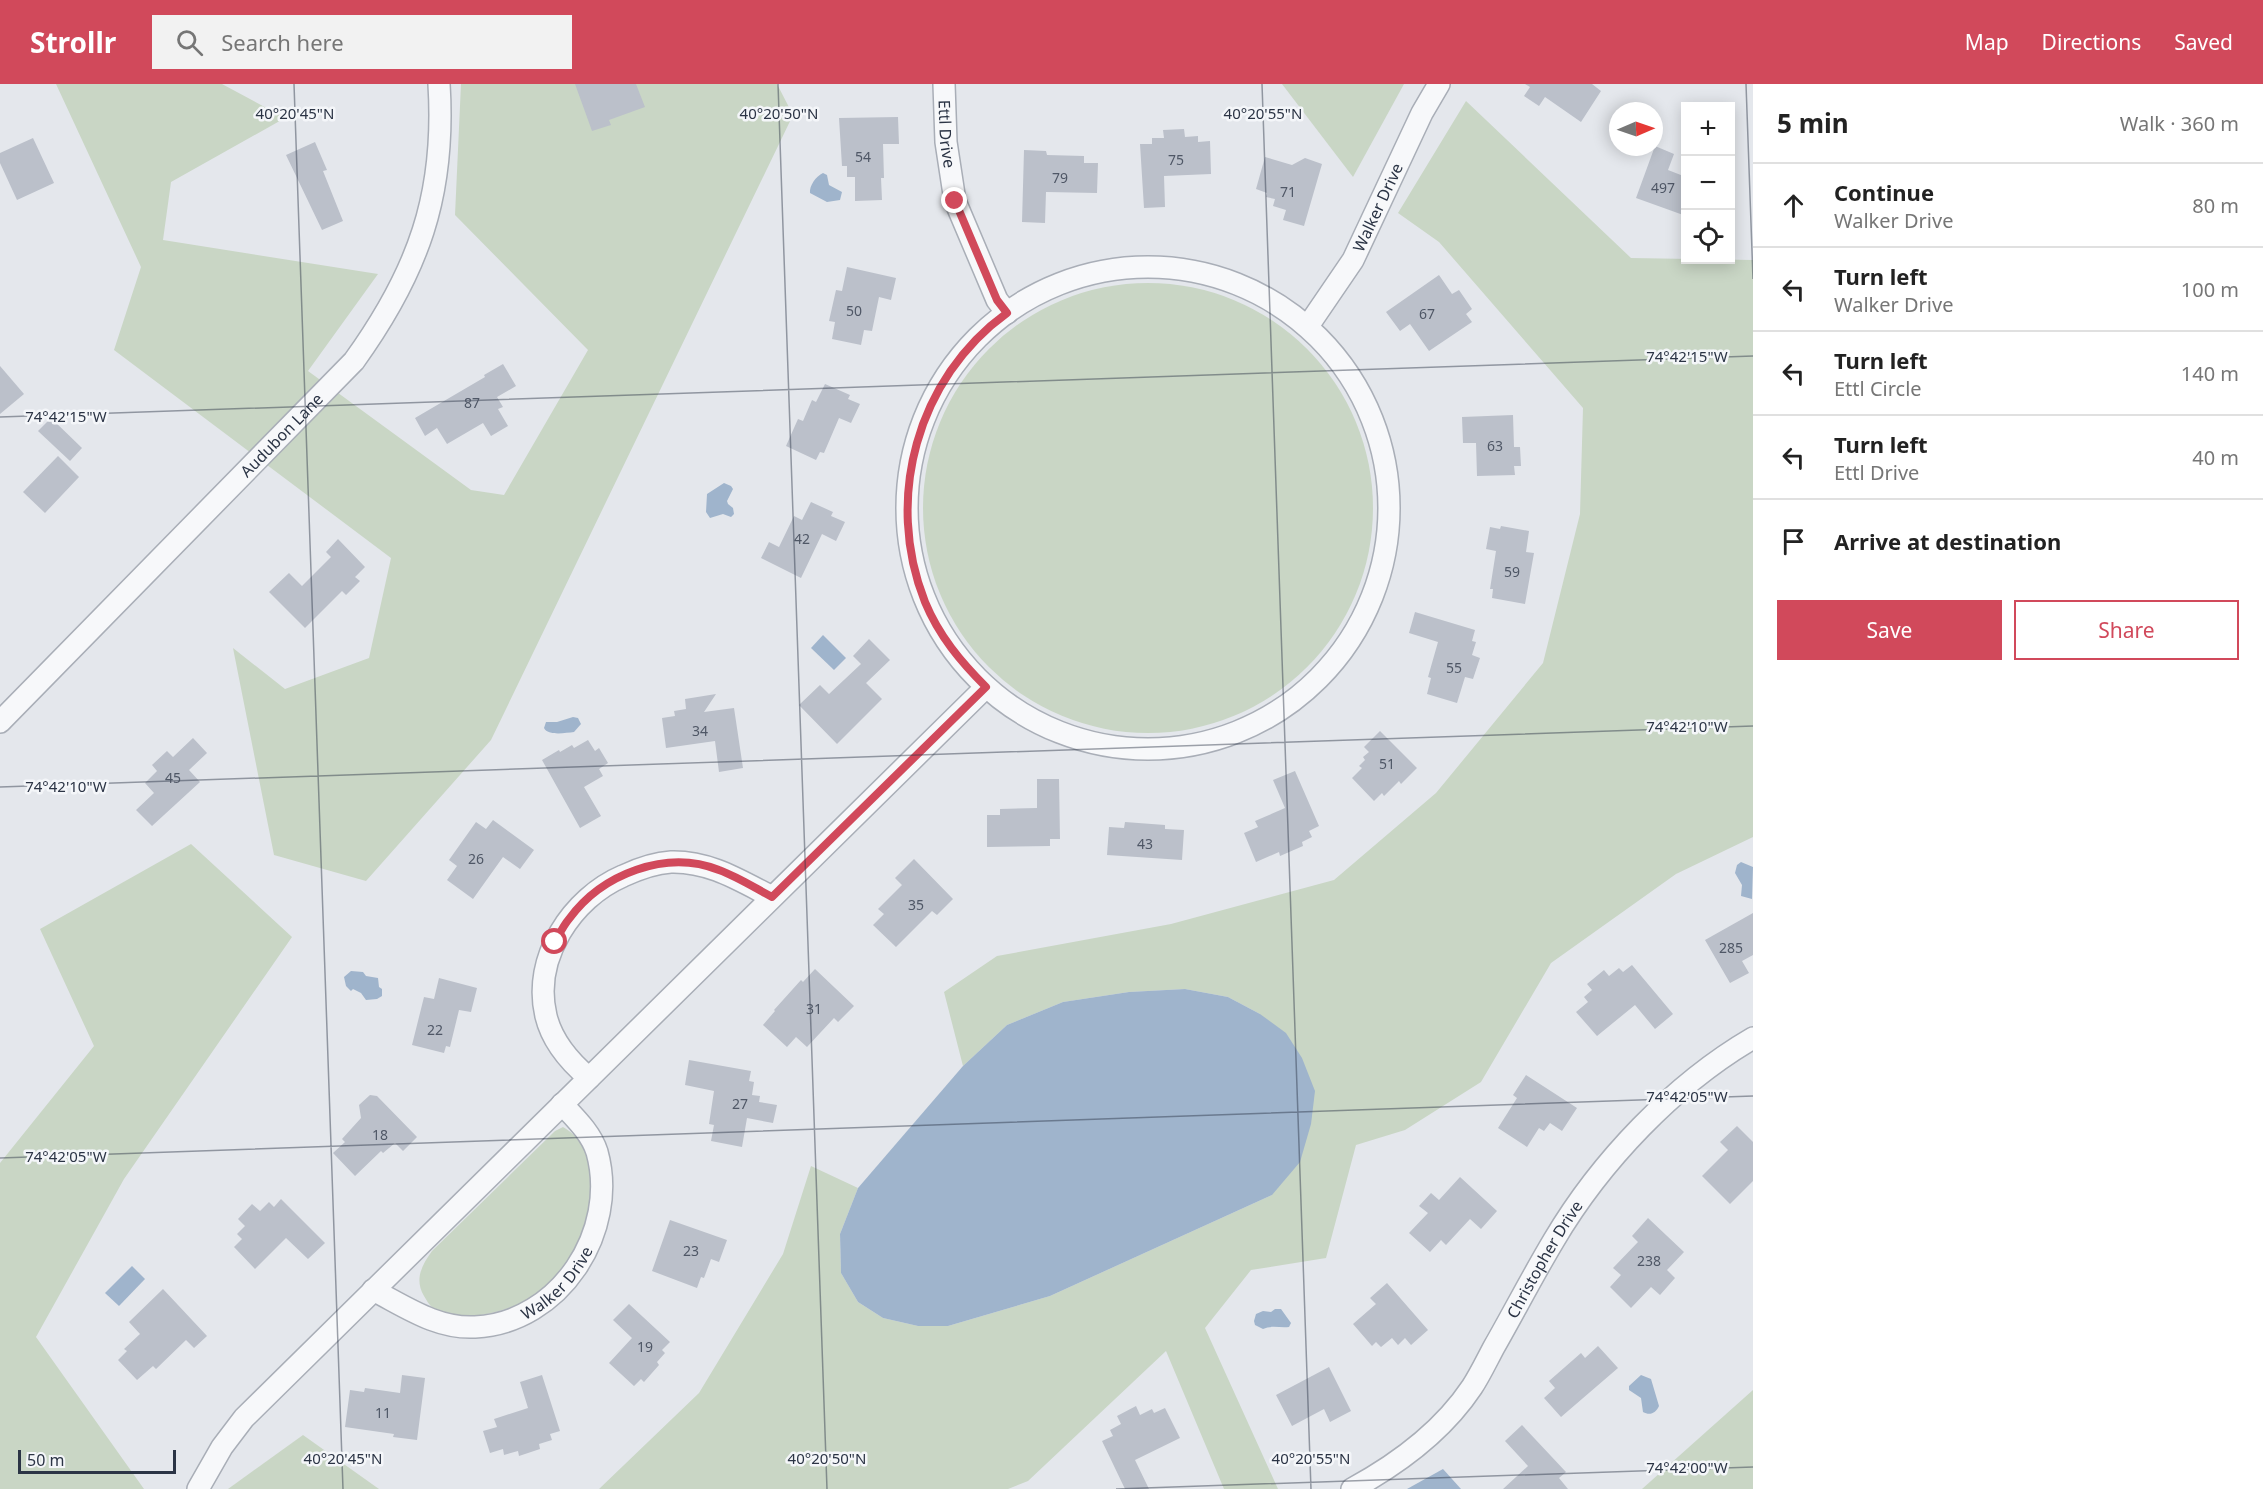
<!DOCTYPE html>
<meta charset="utf-8">
<style>
body{margin:0;font-family:"Noto Sans",sans-serif;background:#f2f2f2;color:#222}
.controls{position:absolute;right:18px;top:18px;display:grid;overflow:hidden;border-radius:0px;box-shadow:0 3px 15px #0003}
.controls button{width:54px;height:54px;display:grid;place-items:center;padding:0;border:0;border-bottom:2px solid #e0e0e0;background:#fff;color:#222;font:30px sans-serif}
.compass{position:absolute;left:1609px;top:18px;width:54px;height:54px;border-radius:50%;background:#fff;box-shadow:0 3px 15px #0003;rotate:88deg}
.scale{position:absolute;left:18px;bottom:15px;width:158px;box-sizing:border-box;padding-left:6px;border:3px solid #2b3445;border-top:0;font-size:16px;line-height:21px;white-space:nowrap;color:#2b3445;-webkit-text-stroke:4px #f4f6f9;paint-order:stroke}
.stop{position:absolute;width:18px;height:18px;margin:-14px;border:4px solid #d1495b;border-radius:50%;background:#fff}
.stop.end{background:#d1495b;border-color:#fff;box-shadow:0 2px 6px #0008}
.list{margin:0;padding:0;list-style:none}
h2{display:flex;justify-content:space-between;align-items:center;height:78px;margin:0;padding:0 24px;font-size:26px}
h2 small{font-size:20px;font-weight:400;color:#767676}
.list li{display:grid;grid-template-columns:39px 1fr auto;gap:18px;align-items:center;box-sizing:border-box;height:84px;padding:0 24px;border-top:2px solid #e0e0e0}
.list b{display:block;font-size:22px;white-space:nowrap}
.list p{margin:0;font-size:20px;white-space:nowrap;color:#767676}
.list em{font-size:20px;font-style:normal;color:#767676}
.actions{display:flex;gap:12px;padding:18px 24px}
.actions a{flex:1;padding:14px 0;border:2px solid #d1495b;border-radius:0px;text-align:center;font-size:21px;color:#d1495b}
.actions .main{background:#d1495b;color:#fff}
.icon{flex:none;width:33px;height:33px;fill:none;stroke:currentColor;stroke-width:2;stroke-linecap:round;stroke-linejoin:round}
.map{position:relative;flex:none;width:1753px;height:1405px;overflow:hidden}
header{display:flex;align-items:center;gap:36px;box-sizing:border-box;height:84px;padding:0 30px;background:#d1495b;color:#fff}
header strong{font-size:28px}
nav{display:flex;gap:33px;margin-inline-start:auto;font-size:21px}
.search{width:420px;height:54px;background:#f2f2f2;display:flex;align-items:center;gap:15px;box-sizing:border-box;padding:0 21px;border-radius:0px;color:#767676;font-size:22px}
main{display:flex}
aside{flex:1;background:#fff}
.map>svg:first-child{display:block}
.green{fill:#c9d6c5}
.water{fill:#9fb4cc}
.building{fill:#bbc0ca}
.lines{fill:none;stroke-linecap:round;stroke-linejoin:round}
.minor-casing{stroke:#a9aeb7;stroke-width:24}
.minor{stroke:#f7f8fa;stroke-width:21}
.route{stroke:#d1495b;stroke-width:8}
.ticks{fill:none;stroke:#2b3445;stroke-width:1.5;stroke-opacity:0.45}
.labels{text-anchor:middle;dominant-baseline:central;stroke-width:5;stroke-linejoin:round;paint-order:stroke}
.number-label{font-size:14px;fill:#4f5766}
.street-label{font-size:16px;fill:#2b3445;stroke:#f4f6f9}
.ticks-label{font-size:15px;text-anchor:middle;fill:#2b3445;stroke:#f4f6f9;stroke-width:5;stroke-linejoin:round;paint-order:stroke}
</style>
<header>
<strong>Strollr</strong>
<div class="search"><svg class="icon" aria-label="search" viewBox="0 0 24 24"><circle cx="10" cy="10" r="6"/><path d="M15 15l6 6"/></svg>Search here</div>
<nav><a>Map</a><a>Directions</a><a>Saved</a></nav>
</header>
<main>
<div class="map">
<svg width="1753" height="1405" viewBox="0 0 1753 1405">
<rect width="100%" height="100%" fill="#e4e7ec"/>
<g class="green">
<polygon points="56,0 222,0 285,34 171,98 163,156 378,190 308,287 471,406 504,411 588,266 455,131 461,0 777,0 793,31 491,656 366,797 274,771 233,564 285,605 369,574 391,474 114,266 141,183"/>
<polygon points="1282,0 1404,0 1353,93"/>
<polygon points="1466,17 1631,174 1753,176 1753,753 1676,790 1551,879 1481,998 1405,1046 1356,1061 1326,1174 1251,1186 1205,1244 1278,1405 1224,1405 1166,1267 1028,1397 1008,1405 599,1405 699,1309 783,1170 811,1082 858,1104 840,1150 841,1189 858,1218 883,1234 918,1242 948,1242 1050,1212 1272,1111 1260,930 1228,913 1185,905 1129,908 1063,918 1007,941 963,982 944,908 997,872 1171,840 1334,796 1436,709 1543,579 1580,430 1583,324 1439,158 1398,129"/>
<circle cx="1148" cy="424" r="225"/>
<polygon points="191,760 292,853 124,1095 36,1253 144,1405 0,1405 0,1079 94,962 40,845"/>
<path d="M563,1043C589,1059 598,1082 594,1113C591,1130 588,1150 579,1165C569,1184 551,1204 532,1214C507,1227 458,1242 432,1223C429,1221 426,1215 424,1212C414,1195 422,1181 432,1167L555,1047Z"/>
<polygon points="1753,1306 1753,1405 1642,1405"/>
<polygon points="303,1351 379,1405 228,1405"/>
</g>
<g class="water">
<path d="M823,89L827,91L829,101L842,108L840,116L827,118L810,109C809,102 816,92 823,89Z"/>
<polygon points="724,399 731,402 733,405 727,417 728,420 733,424 734,430 731,433 723,430 710,434 706,428 707,410"/>
<polygon points="823,551 846,574 834,586 811,564"/>
<path d="M573,633L578,634L581,640L574,648C565,649 548,652 544,644L546,638H557Z"/>
<polygon points="1741,778 1753,783 1752,815 1741,812 1742,801 1735,789 1737,781"/>
<polygon points="351,887 363,888 366,892 378,894 379,903 382,905 382,912 377,915 366,916 361,909 353,905 351,907 346,902 344,893"/>
<polygon points="1185,905 1228,913 1260,930 1286,949 1302,974 1315,1007 1311,1040 1300,1078 1272,1111 1050,1212 948,1242 918,1242 883,1234 858,1218 841,1189 840,1150 858,1104 963,982 1007,941 1063,918 1129,908"/>
<polygon points="132,1182 145,1195 119,1222 105,1209"/>
<path d="M1275,1225H1281L1291,1239L1289,1243C1280,1244 1271,1241 1263,1245L1255,1241L1254,1237L1256,1230L1263,1227L1271,1228Z"/>
<path d="M1641,1291L1651,1295L1659,1322C1656,1329 1650,1332 1643,1328L1641,1314L1629,1306V1302Z"/>
<polygon points="1443,1385 1461,1405 1407,1405"/>
</g>
<g class="building">
<polygon points="575,0 636,0 645,23 609,36 611,41 592,47"/>
<polygon points="1525,0 1592,0 1601,7 1581,38 1545,13 1539,22 1524,12 1530,3"/>
<polygon points="898,33 899,60 883,60 884,94 881,94 882,116 855,117 855,93 847,93 847,82 842,82 839,34"/>
<polygon points="1184,45 1185,53 1198,52 1198,58 1210,57 1211,90 1164,92 1165,123 1144,124 1140,60 1152,60 1152,54 1164,54 1163,46"/>
<polygon points="33,54 54,99 17,116 0,79 0,69"/>
<polygon points="315,58 327,86 323,87 343,137 322,146 286,71"/>
<polygon points="1655,62 1674,70 1668,86 1686,93 1686,132 1636,114"/>
<polygon points="1024,66 1046,67 1047,71 1084,72 1084,79 1098,79 1097,109 1046,108 1045,139 1022,138"/>
<polygon points="1265,73 1292,81 1305,74 1322,80 1304,142 1283,136 1286,126 1273,122 1275,115 1266,113 1267,109 1256,105"/>
<polygon points="847,183 896,194 891,216 879,213 872,247 864,246 861,261 832,255 835,238 829,237 836,206 842,207"/>
<polygon points="1439,191 1452,210 1459,206 1472,225 1466,230 1472,238 1429,267 1410,240 1400,247 1386,228"/>
<polygon points="503,280 516,302 497,313 503,323 498,325 508,342 491,352 483,339 447,360 437,344 425,352 415,334 485,293 484,291"/>
<polygon points="0,282 24,310 0,330"/>
<polygon points="825,300 850,311 848,315 860,320 851,339 839,334 824,369 820,368 816,376 786,362 798,335 803,337 812,316 816,318"/>
<polygon points="1513,331 1514,363 1520,363 1521,382 1514,382 1515,391 1477,392 1476,359 1463,359 1462,333"/>
<polygon points="51,334 82,364 70,377 38,347"/>
<polygon points="58,372 79,393 45,429 23,408"/>
<polygon points="811,418 833,428 831,432 845,438 836,457 822,450 801,494 761,474 769,458 779,463 794,432 802,436"/>
<polygon points="1501,442 1529,447 1526,468 1534,469 1525,520 1492,514 1493,505 1490,505 1496,467 1486,465 1490,443 1500,445"/>
<polygon points="338,455 365,483 355,493 360,497 346,511 342,507 305,544 269,508 289,489 302,502 331,473 326,468"/>
<polygon points="1415,528 1475,546 1472,557 1476,558 1472,571 1480,574 1473,595 1465,593 1457,619 1427,610 1431,594 1428,593 1438,558 1409,549"/>
<polygon points="869,555 890,576 866,599 882,615 837,660 799,621 820,601 829,610 861,580 853,572"/>
<polygon points="716,610 704,628 734,624 743,684 719,688 715,657 666,664 662,634 675,632 674,627 686,625 685,615"/>
<polygon points="1380,647 1417,684 1401,700 1399,697 1384,712 1382,709 1374,717 1352,694 1362,684 1359,682 1365,676 1363,673 1369,668 1364,663"/>
<polygon points="193,654 207,669 189,686 200,698 152,742 136,726 154,709 145,699 157,687 152,681 167,667 173,673"/>
<polygon points="588,656 595,667 599,664 608,679 599,685 603,692 584,703 601,732 580,744 542,676 559,666 560,668 572,661 574,664"/>
<polygon points="1295,687 1319,742 1309,747 1312,753 1302,758 1303,762 1280,772 1279,768 1256,778 1244,749 1258,743 1255,737 1285,724 1273,696"/>
<polygon points="1037,695 1059,695 1060,755 1050,755 1050,762 987,763 987,731 1000,731 1000,725 1037,724"/>
<polygon points="493,736 534,766 520,785 503,773 473,815 447,796 457,782 449,776 476,738 486,745"/>
<polygon points="1125,738 1165,741 1165,745 1184,746 1182,776 1107,771 1109,743 1124,744"/>
<polygon points="914,775 953,815 937,831 932,827 896,863 873,841 884,830 878,825 902,801 895,794"/>
<polygon points="1753,829 1753,871 1742,877 1749,889 1730,899 1705,856"/>
<polygon points="1632,881 1673,930 1655,945 1635,921 1597,952 1576,928 1588,918 1584,913 1592,906 1587,900 1604,886 1609,892 1619,884 1623,888"/>
<polygon points="815,885 854,922 838,938 834,934 807,963 796,953 787,963 763,941 775,927 774,926 801,896 803,898"/>
<polygon points="439,894 477,904 471,928 459,926 450,963 446,962 444,969 412,961 424,913 434,915"/>
<polygon points="689,976 751,987 749,997 754,998 752,1011 760,1012 759,1018 777,1021 773,1039 747,1034 742,1063 711,1057 714,1041 709,1040 714,1007 685,1001"/>
<polygon points="1526,991 1577,1024 1562,1047 1550,1039 1544,1047 1539,1044 1527,1063 1498,1044 1517,1014 1513,1011"/>
<polygon points="370,1011 377,1012 417,1053 403,1067 395,1059 383,1069 381,1067 355,1092 333,1069 345,1058 342,1055 361,1034 359,1021"/>
<polygon points="1737,1042 1753,1058 1753,1097 1730,1120 1702,1092 1728,1066 1720,1058"/>
<polygon points="1460,1093 1497,1127 1481,1145 1470,1135 1446,1161 1441,1156 1430,1168 1409,1149 1428,1129 1419,1122 1431,1109 1439,1116"/>
<polygon points="281,1115 325,1159 308,1175 286,1154 255,1185 234,1163 242,1155 237,1150 245,1142 238,1135 252,1120 260,1127 269,1118 274,1123"/>
<polygon points="1648,1134 1684,1168 1667,1186 1675,1194 1660,1211 1651,1203 1631,1224 1610,1203 1621,1191 1613,1184 1638,1158 1632,1152"/>
<polygon points="670,1136 727,1156 719,1178 711,1175 704,1194 701,1193 697,1204 652,1187"/>
<polygon points="1387,1199 1428,1246 1411,1261 1405,1254 1398,1261 1392,1254 1381,1263 1376,1258 1372,1262 1353,1240 1376,1220 1370,1214"/>
<polygon points="163,1205 207,1252 194,1264 186,1256 156,1285 153,1282 137,1296 118,1276 127,1267 124,1265 140,1250 129,1238"/>
<polygon points="629,1220 670,1258 662,1266 665,1269 657,1278 659,1281 644,1298 641,1295 634,1302 609,1279 632,1254 613,1236"/>
<polygon points="1598,1262 1618,1284 1561,1333 1544,1314 1555,1304 1549,1297 1581,1269 1585,1274"/>
<polygon points="1329,1283 1351,1327 1330,1338 1324,1325 1292,1342 1276,1311"/>
<polygon points="402,1291 425,1294 417,1356 393,1353 394,1350 345,1343 350,1306 364,1308 365,1304 400,1309"/>
<polygon points="542,1291 560,1347 550,1350 552,1356 539,1360 540,1365 519,1372 518,1367 504,1371 503,1365 490,1369 483,1347 497,1343 494,1335 528,1324 520,1298"/>
<polygon points="1136,1322 1140,1331 1152,1325 1154,1329 1165,1324 1180,1354 1135,1376 1149,1405 1125,1405 1102,1357 1113,1352 1110,1346 1121,1340 1117,1332"/>
<polygon points="1522,1341 1566,1388 1559,1394 1568,1405 1503,1405 1528,1382 1505,1357"/>
</g>
<g class="lines">
<defs>
<g id="minor">
<path id="s1" d="M944,0L946,58L955,117L997,216L1007,229"/>
<circle cx="1148" cy="424" r="241"/>
<path id="s2" d="M1308,242L1353,176L1422,29L1439,0"/>
<path id="s3" d="M0,638L354,277C418,188 446,111 439,0"/>
<path d="M589,994C570,978 552,957 546,932C532,874 572,814 623,792C638,785 654,779 671,778C709,777 739,796 772,813"/>
<path id="s4" d="M373,1206C406,1223 437,1245 475,1243C560,1239 619,1147 597,1068C591,1049 575,1034 562,1020"/>
<polyline points="198,1405 222,1363 244,1334 986,603"/>
<path id="s5" d="M1352,1405C1398,1380 1442,1348 1472,1303C1480,1291 1487,1276 1494,1263C1514,1228 1533,1191 1554,1156C1600,1078 1674,1000 1753,954"/>
</g>
</defs>
<use href="#minor" class="minor-casing"/>
<use href="#minor" class="minor"/>
</g>
<g class="lines">
<path class="route" d="M555,858C559,851 563,842 569,835C602,790 666,765 719,786C738,793 755,804 772,813L986,603C961,578 939,552 925,518C884,415 917,294 1007,229L997,216L955,117"/>
</g>
<path class="ticks" d="M294,0L343,1405M778,0L827,1405M1262,0L1311,1405M1746,0L1753,195M0,333L1753,272M0,703L1753,642M0,1074L1753,1012M1116,1405L1753,1383"/>
<g class="labels">
<g class="number-label">
<text x="863" y="72">54</text>
<text x="1176" y="75">75</text>
<text x="1060" y="93">79</text>
<text x="1663" y="103">497</text>
<text x="1288" y="107">71</text>
<text x="854" y="226">50</text>
<text x="1427" y="229">67</text>
<text x="472" y="318">87</text>
<text x="1495" y="361">63</text>
<text x="802" y="454">42</text>
<text x="1512" y="487">59</text>
<text x="1454" y="583">55</text>
<text x="700" y="646">34</text>
<text x="1387" y="679">51</text>
<text x="173" y="693">45</text>
<text x="1145" y="759">43</text>
<text x="476" y="774">26</text>
<text x="916" y="820">35</text>
<text x="1731" y="863">285</text>
<text x="814" y="924">31</text>
<text x="435" y="945">22</text>
<text x="740" y="1019">27</text>
<text x="380" y="1050">18</text>
<text x="691" y="1166">23</text>
<text x="1649" y="1176">238</text>
<text x="645" y="1262">19</text>
<text x="383" y="1328">11</text>
</g>
<g class="street-label">
<text stroke="none"><textPath href="#s1" startOffset="50">Ettl Drive</textPath></text>
<text stroke="none"><textPath href="#s2" startOffset="138">Walker Drive</textPath></text>
<text stroke="none"><textPath href="#s3" startOffset="402">Audubon Lane</textPath></text>
<text stroke="none"><textPath href="#s5" startOffset="306">Christopher Drive</textPath></text>
<text stroke="none"><textPath href="#s4" startOffset="207">Walker Drive</textPath></text>
</g>
</g>
<g class="ticks-label">
<text x="295" y="35">40°20'45"N</text>
<text x="779" y="35">40°20'50"N</text>
<text x="1263" y="35">40°20'55"N</text>
<text x="1687" y="278">74°42'15"W</text>
<text x="66" y="338">74°42'15"W</text>
<text x="1687" y="648">74°42'10"W</text>
<text x="66" y="708">74°42'10"W</text>
<text x="1687" y="1018">74°42'05"W</text>
<text x="66" y="1078">74°42'05"W</text>
<text x="343" y="1380">40°20'45"N</text>
<text x="827" y="1380">40°20'50"N</text>
<text x="1311" y="1380">40°20'55"N</text>
<text x="1687" y="1389">74°42'00"W</text>
</g>
</svg>
<div class="controls">
<button>+</button>
<button>−</button>
<button><svg class="icon" aria-label="locate" viewBox="0 0 24 24"><circle cx="12" cy="12" r="6"/><path d="M12 2v4M12 18v4M2 12h4M18 12h4"/></svg></button>
</div>
<svg class="compass" viewBox="-18 -18 36 36"><path d="M0-13l5 13h-10z" fill="#e53935"/><path d="M0 13l5-13h-10z" fill="#767676"/></svg>
<div class="scale">50 m</div>
<div class="stop" style="left:555px;top:858px"></div>
<div class="stop end" style="left:955px;top:117px"></div>
</div>
<aside>
<h2>5 min<small>Walk · 360 m</small></h2>
<ul class="list">
<li><svg class="icon" aria-label="ahead" viewBox="0 0 24 24"><path d="M12 20V5M6 11l6-6 6 6"/></svg><div><b>Continue</b><p>Walker Drive</p></div><em>80 m</em></li>
<li><svg class="icon" aria-label="left" viewBox="0 0 24 24"><path d="M17 20v-9H6M10 6l-5 5 5 5"/></svg><div><b>Turn left</b><p>Walker Drive</p></div><em>100 m</em></li>
<li><svg class="icon" aria-label="left" viewBox="0 0 24 24"><path d="M17 20v-9H6M10 6l-5 5 5 5"/></svg><div><b>Turn left</b><p>Ettl Circle</p></div><em>140 m</em></li>
<li><svg class="icon" aria-label="left" viewBox="0 0 24 24"><path d="M17 20v-9H6M10 6l-5 5 5 5"/></svg><div><b>Turn left</b><p>Ettl Drive</p></div><em>40 m</em></li>
<li><svg class="icon" aria-label="arrive" viewBox="0 0 24 24"><path d="M6 21V4h12l-3 4 3 4H6"/></svg><div><b>Arrive at destination</b></div></li>
</ul>
<div class="actions"><a class="main">Save</a><a>Share</a></div>
</aside>
</main>
